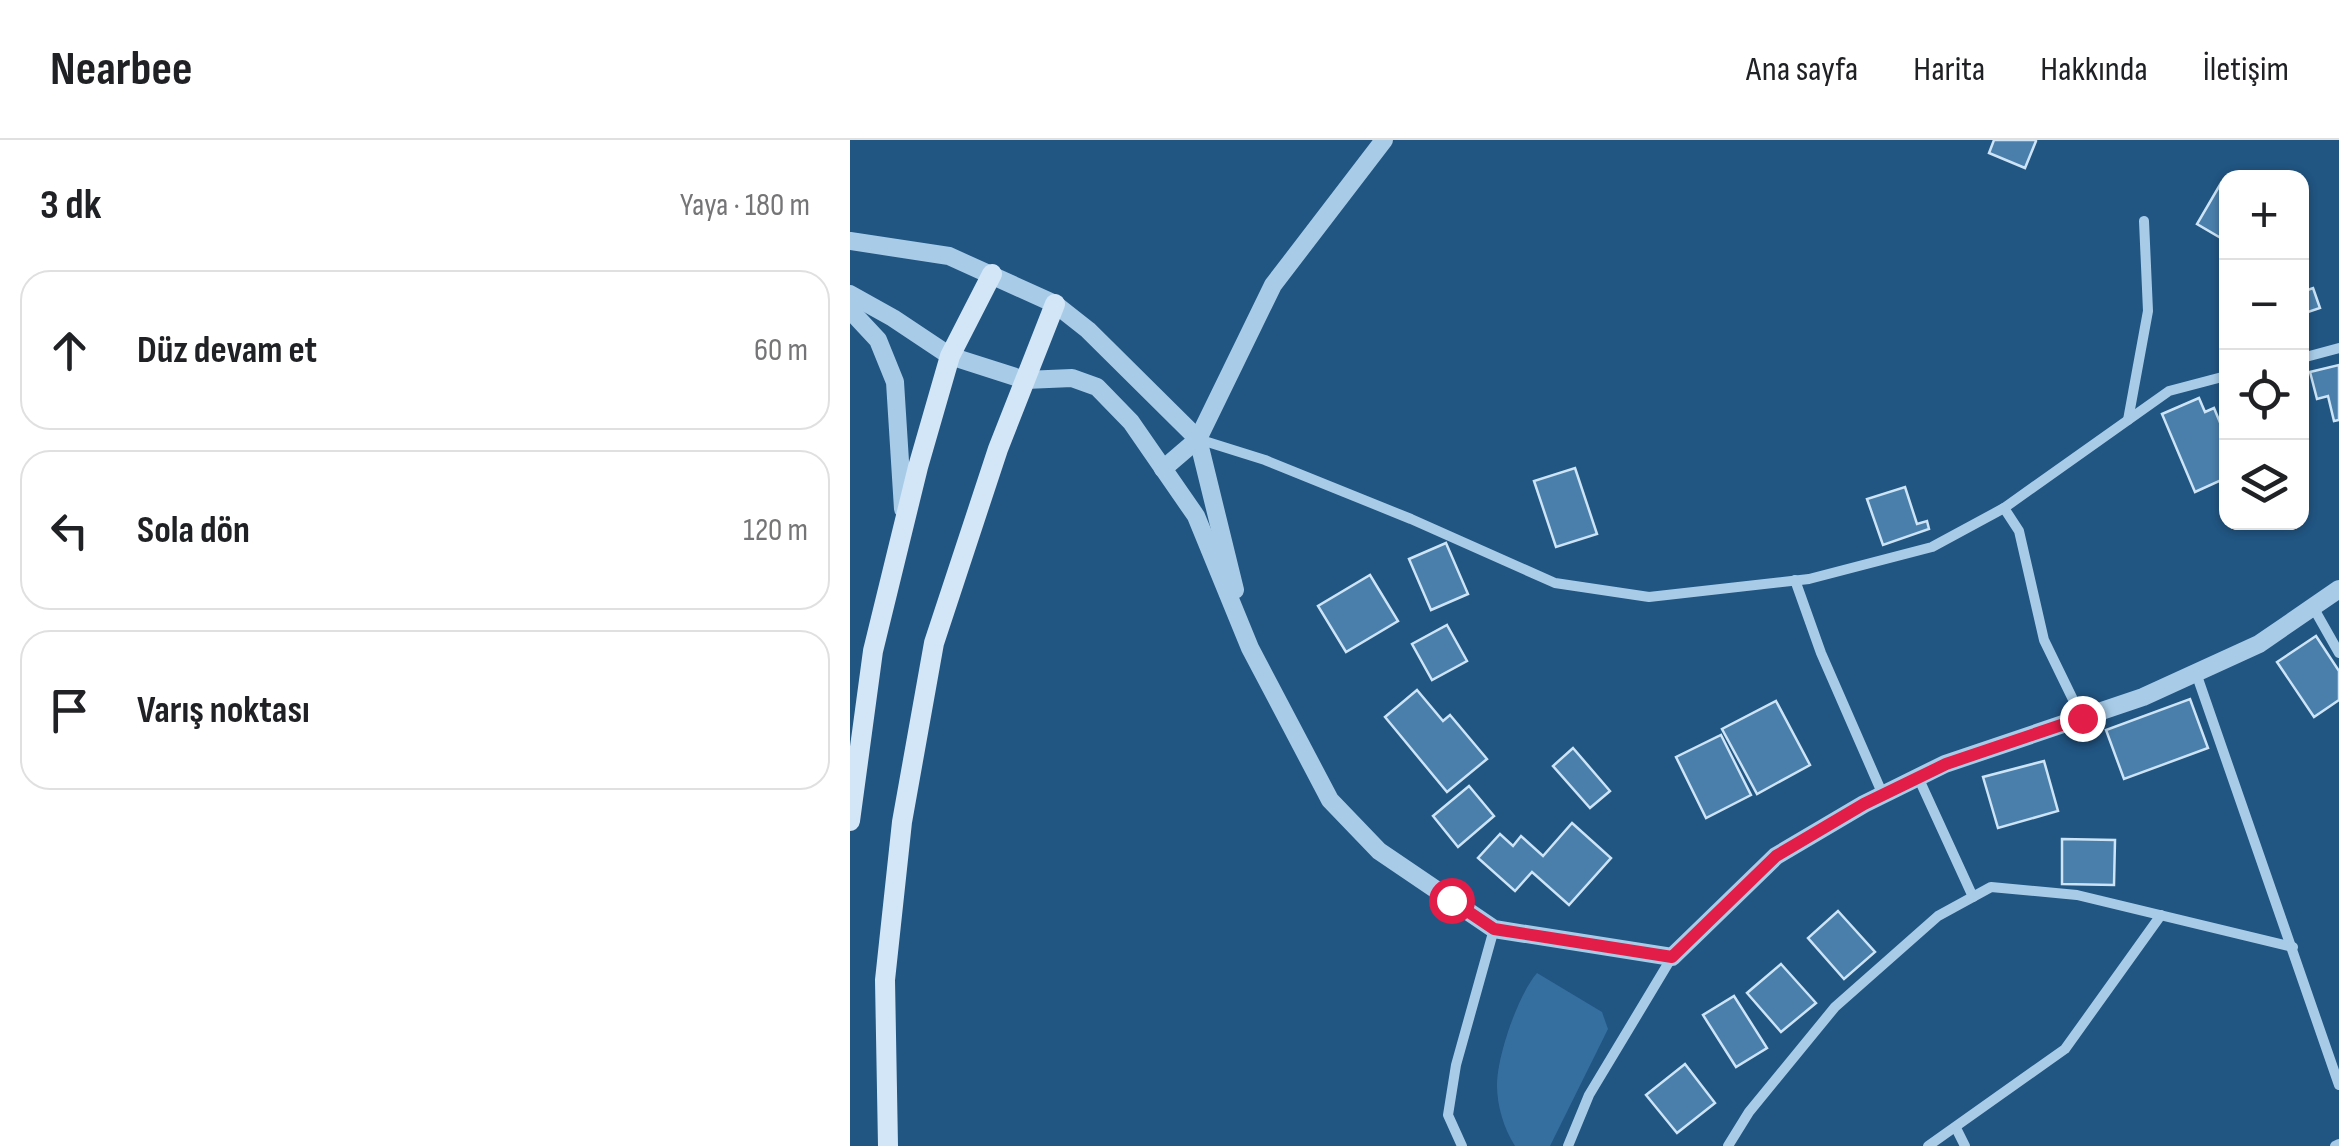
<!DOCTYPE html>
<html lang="tr">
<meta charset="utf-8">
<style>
body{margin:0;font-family:"Sofia Sans Condensed",sans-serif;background:#f6f6f6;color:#202124}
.controls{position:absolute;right:30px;top:30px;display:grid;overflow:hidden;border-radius:20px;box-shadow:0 2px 8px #0004}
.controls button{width:90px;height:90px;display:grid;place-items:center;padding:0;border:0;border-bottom:2px solid #e0e0e0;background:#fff;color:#202124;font:50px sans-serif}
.stop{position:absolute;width:30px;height:30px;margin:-22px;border:8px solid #e11d48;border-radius:50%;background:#fff}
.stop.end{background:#e11d48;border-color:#fff;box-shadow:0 2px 10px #0008}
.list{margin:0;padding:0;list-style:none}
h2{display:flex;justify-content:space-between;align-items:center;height:130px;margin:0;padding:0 40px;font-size:42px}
h2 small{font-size:32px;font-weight:400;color:#757577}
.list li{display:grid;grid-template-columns:65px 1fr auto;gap:30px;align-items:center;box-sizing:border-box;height:160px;margin:0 20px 20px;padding:0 20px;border:2px solid #e0e0e0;border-radius:30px}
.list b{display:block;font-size:38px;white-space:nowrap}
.list em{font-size:32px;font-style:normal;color:#757577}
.icon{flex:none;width:55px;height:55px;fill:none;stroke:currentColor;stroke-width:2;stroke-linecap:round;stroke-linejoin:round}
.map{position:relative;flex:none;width:1489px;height:1006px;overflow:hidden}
header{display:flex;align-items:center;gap:60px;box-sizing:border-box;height:140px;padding:0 50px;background:#fff;border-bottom:2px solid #e0e0e0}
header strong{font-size:48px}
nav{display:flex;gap:55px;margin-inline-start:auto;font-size:35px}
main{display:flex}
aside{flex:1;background:#fff}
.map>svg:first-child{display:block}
.green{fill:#356fa0}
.building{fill:#4a7fab;stroke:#cce4f6;stroke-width:2.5}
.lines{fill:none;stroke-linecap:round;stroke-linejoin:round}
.minor{stroke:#a8cce8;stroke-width:10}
.tertiary{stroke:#a8cce8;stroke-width:18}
.secondary{stroke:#d3e6f7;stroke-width:20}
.route{stroke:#e11d48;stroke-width:12}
</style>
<header>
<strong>Nearbee</strong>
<nav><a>Ana sayfa</a><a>Harita</a><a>Hakkında</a><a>İletişim</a></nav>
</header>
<main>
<aside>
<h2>3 dk<small>Yaya · 180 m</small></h2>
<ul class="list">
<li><svg class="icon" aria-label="ahead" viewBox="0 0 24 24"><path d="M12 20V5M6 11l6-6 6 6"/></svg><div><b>Düz devam et</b></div><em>60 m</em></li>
<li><svg class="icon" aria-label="left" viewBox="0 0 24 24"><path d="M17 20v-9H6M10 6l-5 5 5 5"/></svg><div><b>Sola dön</b></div><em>120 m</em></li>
<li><svg class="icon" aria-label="arrive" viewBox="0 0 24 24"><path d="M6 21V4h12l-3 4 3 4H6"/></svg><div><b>Varış noktası</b></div></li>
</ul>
</aside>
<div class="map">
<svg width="1489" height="1006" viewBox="0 0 1489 1006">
<rect width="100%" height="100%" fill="#215582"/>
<path class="green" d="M687,833L752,872L758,889L700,1006H665C654,989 647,966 647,945C647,916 668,855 687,833Z"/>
<g class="building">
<polygon points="1144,0 1185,0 1186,1 1175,28 1139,13"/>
<polygon points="1371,43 1376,46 1376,101 1347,84"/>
<polygon points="1463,148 1470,168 1452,174 1452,152"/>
<polygon points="1489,225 1489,280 1484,281 1478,256 1467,259 1460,232"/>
<polygon points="1349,258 1355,272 1364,268 1376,297 1376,338 1345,352 1312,274"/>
<polygon points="725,328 747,394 706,407 684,341"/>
<polygon points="1055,347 1067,384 1077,381 1079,389 1033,405 1017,359"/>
<polygon points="596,403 618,454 581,470 559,419"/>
<polygon points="520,435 548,481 496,512 468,466"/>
<polygon points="597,485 617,521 582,540 562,504"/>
<polygon points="1466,496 1489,531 1489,560 1464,577 1427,522"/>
<polygon points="567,550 593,581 600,575 637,619 597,652 535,577"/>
<polygon points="1340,559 1358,608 1274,639 1256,590"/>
<polygon points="926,561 960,625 907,654 872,589"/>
<polygon points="871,595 901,655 856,678 826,617"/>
<polygon points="723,608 760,651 740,668 703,626"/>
<polygon points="1194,621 1208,671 1148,688 1133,637"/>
<polygon points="619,646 644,676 608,707 583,676"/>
<polygon points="722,683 761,718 719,765 682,732 665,751 628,718 650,694 663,706 671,696 693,716"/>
<polygon points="1212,699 1265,700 1264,745 1212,744"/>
<polygon points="988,771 1025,812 994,839 958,798"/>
<polygon points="931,824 966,863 931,892 897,853"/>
<polygon points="884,856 917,908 886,927 853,875"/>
<polygon points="835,924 865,963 827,993 796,955"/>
</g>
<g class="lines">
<g class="minor">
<polyline points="1452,218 1489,208"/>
<polyline points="1278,280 1298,171 1294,81"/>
<polyline points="348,299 415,320 561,379 705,443 799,457 959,439 1082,407 1154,368 1319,251 1376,236"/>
<polyline points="1154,368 1169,391 1194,500 1232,578"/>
<polyline points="945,440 971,513 1033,655"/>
<polyline points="1463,467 1489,513"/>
<polyline points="1346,533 1489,945"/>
<polyline points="1068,637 1123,757"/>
<polyline points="1106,988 1115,1006"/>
<polyline points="612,1006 598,975 606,925 644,789"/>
<polyline points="718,1006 739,955 822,817"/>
<polyline points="878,1006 899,972 985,867 1088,776 1141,747 1227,755 1443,807"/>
<polyline points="1078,1006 1215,909 1311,775"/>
<polyline points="1485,1006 1489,1004"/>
</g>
<g class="tertiary">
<polyline points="0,101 99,116 205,164 238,190 348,299 385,450"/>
<polyline points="0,154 43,178 100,216 175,240 222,238 247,247 281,282 346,376 400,508 480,660 529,711 644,789 822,817 926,716 1014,664 1095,624 1293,557 1409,504 1489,449"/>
<polyline points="0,170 28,200 45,242 53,369"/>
<polyline points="313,329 348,299 423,145 534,0"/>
</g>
<g class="secondary">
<polyline points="0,681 23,511 68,327 100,216 142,134"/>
<polyline points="38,1006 35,840 52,682 84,503 148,309 205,164"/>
</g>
</g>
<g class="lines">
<polyline class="route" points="601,760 644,789 822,817 926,716 1014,664 1096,624 1232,578"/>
</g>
</svg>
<div class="controls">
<button>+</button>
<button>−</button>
<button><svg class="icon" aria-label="locate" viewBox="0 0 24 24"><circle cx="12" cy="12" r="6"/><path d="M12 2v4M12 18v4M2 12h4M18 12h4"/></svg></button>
<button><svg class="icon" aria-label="layers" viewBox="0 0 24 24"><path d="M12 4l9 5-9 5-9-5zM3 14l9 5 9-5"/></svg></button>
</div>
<div class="stop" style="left:601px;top:760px"></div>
<div class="stop end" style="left:1232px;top:578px"></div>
</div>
</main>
